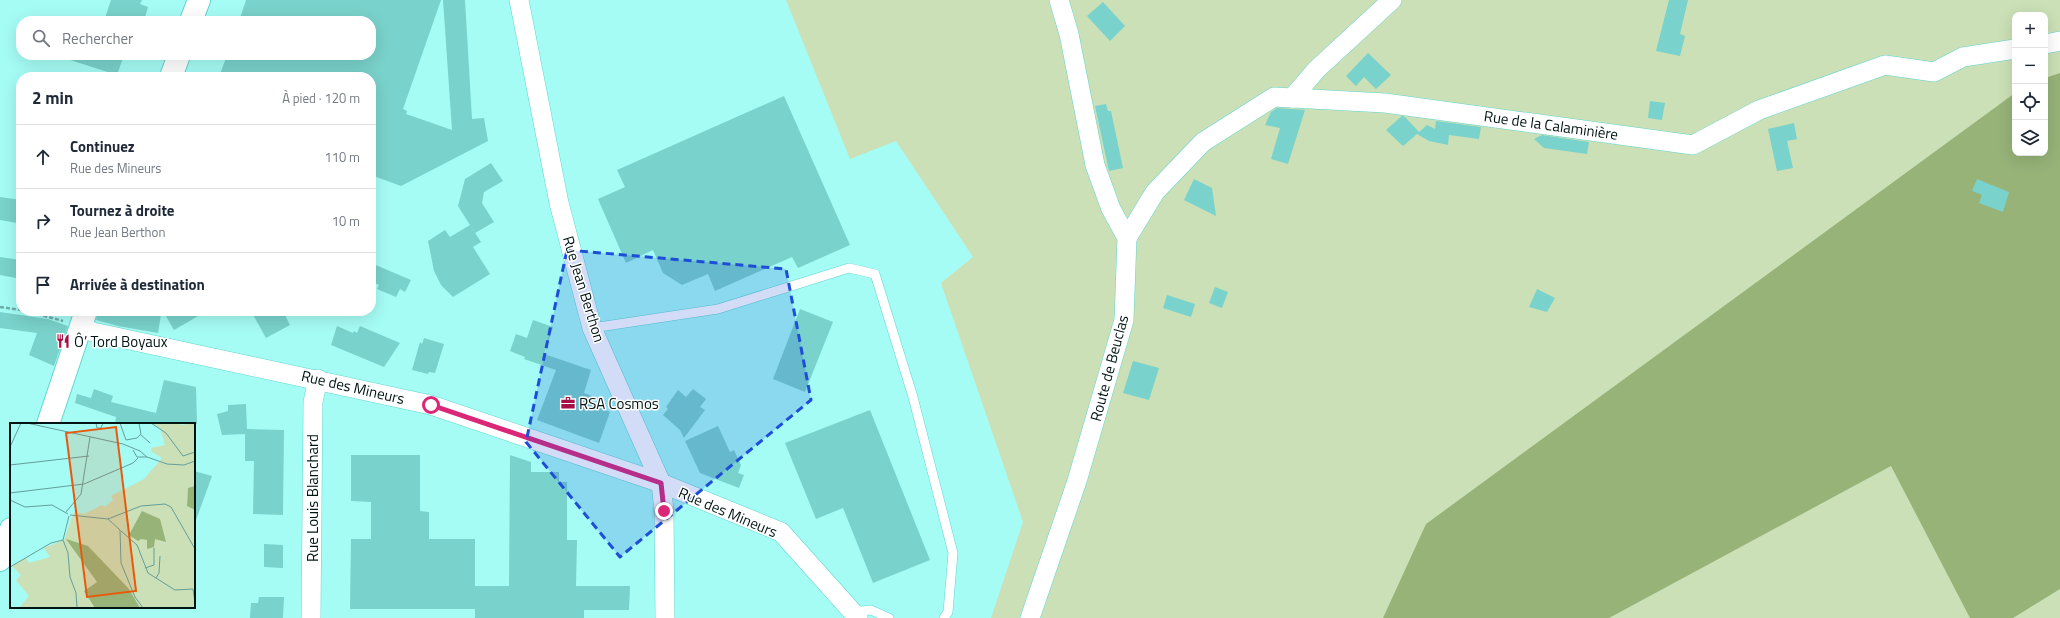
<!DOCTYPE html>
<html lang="fr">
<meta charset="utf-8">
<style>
body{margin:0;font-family:"Titillium Web",sans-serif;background:#f6f6f7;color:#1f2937}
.controls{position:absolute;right:12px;top:12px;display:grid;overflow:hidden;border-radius:8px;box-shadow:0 4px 16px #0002}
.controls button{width:36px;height:36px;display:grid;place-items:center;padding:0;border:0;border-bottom:1px solid #e0e1e3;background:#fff;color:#1f2937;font:20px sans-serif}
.stop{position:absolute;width:12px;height:12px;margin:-9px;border:3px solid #db2777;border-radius:50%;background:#fff}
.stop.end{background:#db2777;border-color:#fff;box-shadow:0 1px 4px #0008}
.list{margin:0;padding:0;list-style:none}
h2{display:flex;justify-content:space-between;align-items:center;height:52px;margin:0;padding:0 16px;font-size:17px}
h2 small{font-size:13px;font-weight:400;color:#747a83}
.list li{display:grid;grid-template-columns:26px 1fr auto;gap:12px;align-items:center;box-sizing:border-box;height:64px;padding:0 16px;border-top:1px solid #e0e1e3}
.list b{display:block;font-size:15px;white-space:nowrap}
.list p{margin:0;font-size:13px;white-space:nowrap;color:#747a83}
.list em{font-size:13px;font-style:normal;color:#747a83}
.icon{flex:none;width:22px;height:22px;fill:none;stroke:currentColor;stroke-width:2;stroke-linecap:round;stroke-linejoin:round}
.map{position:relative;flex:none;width:2060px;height:618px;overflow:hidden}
.search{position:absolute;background:#fff;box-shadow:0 4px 16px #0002;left:16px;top:16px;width:360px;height:44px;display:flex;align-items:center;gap:10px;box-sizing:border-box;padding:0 14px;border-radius:16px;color:#747a83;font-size:15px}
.panel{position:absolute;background:#fff;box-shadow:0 4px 16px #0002;left:16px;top:72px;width:360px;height:244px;border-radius:16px}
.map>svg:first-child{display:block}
.green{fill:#cbe0b6;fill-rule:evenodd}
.forest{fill:#97b378}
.building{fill:#79d2cb}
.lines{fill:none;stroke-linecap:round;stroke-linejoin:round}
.service-casing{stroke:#61d5cd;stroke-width:10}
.minor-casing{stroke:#61d5cd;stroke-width:20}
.primary-casing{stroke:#61d5cd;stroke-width:24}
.path{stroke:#6eaea9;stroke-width:2.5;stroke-dasharray:4 2;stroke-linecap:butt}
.service{stroke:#fff;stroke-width:9}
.minor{stroke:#fff;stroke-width:19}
.primary{stroke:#fff;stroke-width:22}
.route{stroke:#db2777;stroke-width:5}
.marked{fill:#1d4ed8;fill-opacity:0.2;stroke:#1d4ed8;stroke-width:3;stroke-dasharray:8 5;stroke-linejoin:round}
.labels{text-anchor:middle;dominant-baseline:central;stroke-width:3;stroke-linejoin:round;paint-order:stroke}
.street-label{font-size:15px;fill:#001413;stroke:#fff}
.poi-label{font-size:15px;fill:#001413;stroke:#fff;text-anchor:start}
.inset-road{fill:none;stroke:#639f9b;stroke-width:1}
.view{fill:#e8590c;fill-opacity:0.15;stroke:#e8590c;stroke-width:2}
.inset-edge{fill:none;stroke:#001413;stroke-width:2}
</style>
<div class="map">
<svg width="2060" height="618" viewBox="0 0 2060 618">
<rect width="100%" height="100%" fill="#a5fcf5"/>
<path class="green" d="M786,0H2060V618H991L1023,522L941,283L973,257L896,141L850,159ZM2015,15H2045V153H2015Z"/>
<polygon class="forest" points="2060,73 2060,589 2013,618 1970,618 1891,466 1609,618 1383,618 1426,524 2015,93 2015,153 2045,153 2045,78"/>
<g class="building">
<polygon points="111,0 142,0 140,4 148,7 144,21 104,21"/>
<polygon points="246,0 441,0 403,109 407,111 406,114 452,130 443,0 465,0 472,119 484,118 488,141 401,186 371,175 371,77 219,77 227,55 371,55 371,21 239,21"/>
<polygon points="1669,0 1688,0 1680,34 1685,36 1680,56 1656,51"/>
<polygon points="1103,2 1125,26 1110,41 1087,16"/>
<polygon points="1368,53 1391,75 1376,89 1364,77 1356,86 1346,76"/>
<polygon points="64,55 124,55 117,75 64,58"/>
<polygon points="784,96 850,245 798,268 792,257 715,291 708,274 682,285 663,273 653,250 626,263 598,199 625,187 617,170"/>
<polygon points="1650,101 1665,103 1662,120 1648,118"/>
<polygon points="1106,104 1108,111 1111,111 1123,168 1109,171 1095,106"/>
<polygon points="1277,108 1305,110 1288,164 1271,159 1280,128 1265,125 1271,112"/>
<polygon points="1402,116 1405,117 1419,132 1427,125 1435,129 1436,121 1481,127 1479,139 1449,135 1448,145 1429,141 1417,134 1403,146 1386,130"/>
<polygon points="1794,123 1797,139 1787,141 1793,168 1777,171 1768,129"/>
<polygon points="1542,135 1589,142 1587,154 1544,148 1534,139"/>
<polygon points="491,163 503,181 484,192 482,203 494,222 475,233 458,206 465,179"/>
<polygon points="1194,179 1212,188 1216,216 1184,200"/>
<polygon points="1977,179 2009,192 2003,212 1979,203 1982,195 1972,191"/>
<polygon points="0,197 21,200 17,223 0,220"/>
<polygon points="470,225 481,242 473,247 490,274 453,297 441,285 434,271 428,241 445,230 450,237"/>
<polygon points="0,257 21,260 21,279 0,275"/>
<polygon points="371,263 411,280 405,292 400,289 396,297 377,289 379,285 371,281"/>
<polygon points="1215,287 1228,292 1222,308 1209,303"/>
<polygon points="1537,289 1555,298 1547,312 1529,307"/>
<polygon points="1167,295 1195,304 1191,317 1163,308"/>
<polygon points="800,309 833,322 805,392 773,379"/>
<polygon points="98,311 161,315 158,333 118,326 96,320"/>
<polygon points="163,311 207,311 174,330"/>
<polygon points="251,311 283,311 290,325 266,338"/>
<polygon points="0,312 48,319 68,326 54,366 29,355 37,333 0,328"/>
<polygon points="533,320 553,327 544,354 591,370 584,393 592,396 589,404 610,412 599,443 537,420 556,370 524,359 525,357 510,351 516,334 527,338"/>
<polygon points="337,326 353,333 354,331 357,333 360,326 400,343 384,367 331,345"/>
<polygon points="424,338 444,344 435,373 429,372 428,374 412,370 420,342 422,344"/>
<polygon points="1133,361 1159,368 1149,400 1123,393"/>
<polygon points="164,380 196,387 197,424 115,424 116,417 75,403 77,394 91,398 94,389 113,396 111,402 156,413"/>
<polygon points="693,389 706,399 700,407 705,410 684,438 680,430 663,415 668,409 666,407 678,390 686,397"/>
<polygon points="246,404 247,429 284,430 283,515 253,514 254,461 245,461 245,434 222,435 217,414 228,411 228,405"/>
<polygon points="870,410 930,560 873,583 843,508 816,519 785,443"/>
<polygon points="718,426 730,452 734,450 741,465 738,473 744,475 739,488 700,473 685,441"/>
<polygon points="351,455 420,455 420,511 429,512 429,539 475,539 475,586 509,586 510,455 531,462 531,472 559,472 559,482 567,482 567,540 577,540 576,586 630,586 629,610 584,610 584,618 475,618 475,609 350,609 351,539 371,539 371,502 351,501"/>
<polygon points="194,471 212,476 196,520 194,520"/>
<polygon points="264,544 283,545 283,568 264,567"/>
<polygon points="259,597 284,597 283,618 250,618 251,603 258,603"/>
</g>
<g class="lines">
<defs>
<g id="service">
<polyline points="592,328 718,309 849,268 875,274 913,397 953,553 948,612 944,618"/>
<polyline points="853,612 871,610 889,618"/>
</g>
<g id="minor">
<polyline points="519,0 559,203 592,328 661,483 664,511 665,618"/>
<polyline points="2045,44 2060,41"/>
<polyline points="1292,98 1317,69 1392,0"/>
<polyline points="1127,238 1155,192 1203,142 1274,97 1385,103 1693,145 1759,110 1885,65 1934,72 1963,57 2015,49"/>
<polyline points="81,326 93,332 431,405 661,483 781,532 858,618"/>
<polyline points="311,618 313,402 318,379"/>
<polyline points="1030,618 1077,481 1124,320 1127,238 1111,209 1095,165 1069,34 1059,0"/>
</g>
<g id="primary">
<polyline points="191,21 199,0"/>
<polyline points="171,77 179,55"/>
<polyline points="48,424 86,311"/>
<polyline points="0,560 11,529"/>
</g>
</defs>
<use href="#service" class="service-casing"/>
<use href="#minor" class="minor-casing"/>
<use href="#primary" class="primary-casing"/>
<g class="path">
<polyline points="0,307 21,310"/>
<polyline points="26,311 63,321"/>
</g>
<use href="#service" class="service"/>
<use href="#minor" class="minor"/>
<use href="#primary" class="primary"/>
</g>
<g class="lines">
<polyline class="route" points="431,405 661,483 664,511"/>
</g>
<path class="marked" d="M567,250L786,269L811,400L620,557L526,442Z"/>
<defs>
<symbol id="restaurant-bare" viewBox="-9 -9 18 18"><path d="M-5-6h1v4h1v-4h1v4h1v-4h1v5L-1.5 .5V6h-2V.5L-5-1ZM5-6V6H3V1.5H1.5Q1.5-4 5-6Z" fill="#a60f45" stroke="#fff" stroke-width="2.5" paint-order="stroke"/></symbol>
<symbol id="office-bare" viewBox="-9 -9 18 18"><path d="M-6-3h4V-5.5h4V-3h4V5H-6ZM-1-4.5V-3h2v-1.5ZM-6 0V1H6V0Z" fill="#a60f45" stroke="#fff" stroke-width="2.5" paint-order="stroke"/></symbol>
</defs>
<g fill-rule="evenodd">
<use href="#restaurant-bare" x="53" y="331" width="20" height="20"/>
<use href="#office-bare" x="558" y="393" width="20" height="20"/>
</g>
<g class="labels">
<g class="street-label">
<text transform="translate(1551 125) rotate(8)">Rue de la Calaminière</text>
<text transform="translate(584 289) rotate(73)">Rue Jean Berthon</text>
<text transform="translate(1109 368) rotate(-75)">Route de Beuclas</text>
<text transform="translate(353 387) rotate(13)">Rue des Mineurs</text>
<text transform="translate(312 498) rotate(-90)">Rue Louis Blanchard</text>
<text transform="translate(728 512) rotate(23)">Rue des Mineurs</text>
</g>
<g class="poi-label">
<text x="74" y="341">Ô’ Tord Boyaux</text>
<text x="579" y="403">RSA Cosmos</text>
</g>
</g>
<g transform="translate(10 423)">
<rect width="185" height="185" fill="#a5fcf5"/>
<path d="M142,0H169L170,2L185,0V63L178,65L177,83L185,87V185H9L19,173L6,157L11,152L2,143L16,135L19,140L40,134L34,125L54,117L64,89L74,91L92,82L95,84L103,77L101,73L134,56L152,35L142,29L141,25L155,22L150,5Z" fill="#cbe0b6"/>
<path d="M185,63V87L177,83L178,65ZM132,88L150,96L156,119L145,116L144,124L137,126V117L131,116L128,118L119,112ZM56,116L78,123L119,166L130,185H85L74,168L87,159Z" fill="#97b378"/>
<path class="inset-road" d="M17,0L113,21L130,28L137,34M86,0L87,5H91L93,0M110,0L116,17M141,0L156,10L173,33L185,29M130,11L140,20M116,17L127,15L131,11L129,0M0,24L11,0M123,27L127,34H137L157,41L174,42L185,38M0,42L79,33M0,70L74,61L123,40L128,35M0,77L15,84L42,82L58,91M56,89L71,71L80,14M60,92L98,96L131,83L155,81L161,84L185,126M98,96L110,107L111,140L125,174L133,185M111,108L127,122L138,150L165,167L183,166L185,179M53,117L58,130L60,154L66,170L67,185M53,117L59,93M0,144L41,120L53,117M135,145L144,142V125M146,155L149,150L150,133"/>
<path class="view" d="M106,4L126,168L77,174L56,10Z"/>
<rect width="185" height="185" class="inset-edge"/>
</g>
</svg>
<div class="controls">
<button>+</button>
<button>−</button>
<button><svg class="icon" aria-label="locate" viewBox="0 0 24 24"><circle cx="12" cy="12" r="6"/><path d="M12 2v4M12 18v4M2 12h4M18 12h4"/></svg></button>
<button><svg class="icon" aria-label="layers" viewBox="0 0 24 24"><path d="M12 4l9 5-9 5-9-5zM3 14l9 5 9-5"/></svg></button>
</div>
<div class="stop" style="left:431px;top:405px"></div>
<div class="stop end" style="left:664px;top:511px"></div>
<div class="search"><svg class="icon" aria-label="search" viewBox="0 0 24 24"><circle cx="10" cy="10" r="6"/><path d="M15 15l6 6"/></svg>Rechercher</div>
<section class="panel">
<h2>2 min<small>À pied · 120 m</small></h2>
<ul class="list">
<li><svg class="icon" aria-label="ahead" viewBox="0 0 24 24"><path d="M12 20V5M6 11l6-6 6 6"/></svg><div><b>Continuez</b><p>Rue des Mineurs</p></div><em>110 m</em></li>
<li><svg class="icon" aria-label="right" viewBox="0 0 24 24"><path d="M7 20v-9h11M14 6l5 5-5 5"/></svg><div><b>Tournez à droite</b><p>Rue Jean Berthon</p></div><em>10 m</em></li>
<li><svg class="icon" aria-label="arrive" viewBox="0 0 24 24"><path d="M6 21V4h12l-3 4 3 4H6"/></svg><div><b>Arrivée à destination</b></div></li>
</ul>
</section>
</div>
